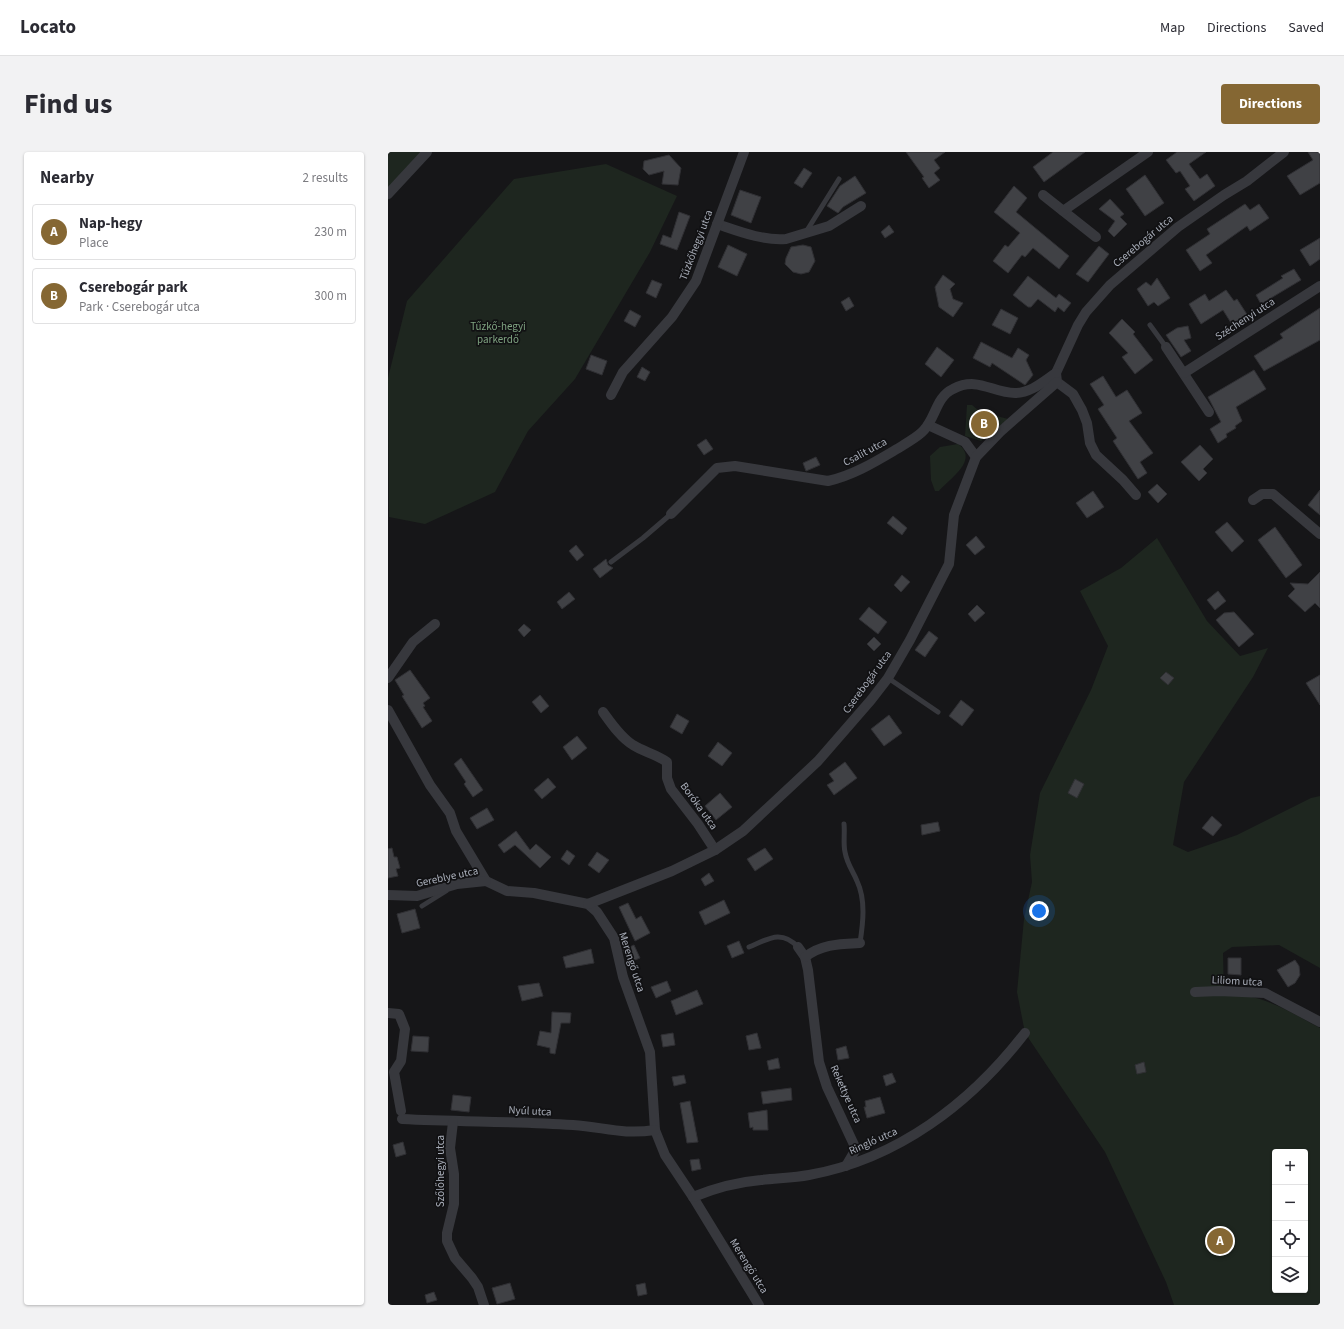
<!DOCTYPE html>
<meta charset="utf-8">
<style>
body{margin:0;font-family:"Source Sans 3",sans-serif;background:#f2f2f3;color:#2b2b33}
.controls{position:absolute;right:12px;bottom:12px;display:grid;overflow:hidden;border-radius:4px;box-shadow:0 1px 3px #0004}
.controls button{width:36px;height:36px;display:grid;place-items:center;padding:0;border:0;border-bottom:1px solid #e1e1e2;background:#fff;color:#2b2b33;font:20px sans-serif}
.you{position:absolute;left:651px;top:759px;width:14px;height:14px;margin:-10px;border:3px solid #fff;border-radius:50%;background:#1a73e8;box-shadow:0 0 0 6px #1a73e833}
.badge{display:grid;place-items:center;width:26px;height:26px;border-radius:50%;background:#856733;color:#fff;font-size:13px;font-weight:700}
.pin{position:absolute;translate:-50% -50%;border:2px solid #fff;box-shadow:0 1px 4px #0006}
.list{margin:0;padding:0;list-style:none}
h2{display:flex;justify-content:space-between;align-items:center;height:52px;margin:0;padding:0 16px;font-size:17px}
h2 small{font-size:13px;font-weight:400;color:#7c7c81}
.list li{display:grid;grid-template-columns:26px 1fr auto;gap:12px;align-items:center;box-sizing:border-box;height:56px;margin:0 8px 8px;padding:0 8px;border:1px solid #e1e1e2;border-radius:4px}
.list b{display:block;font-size:15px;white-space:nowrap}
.list p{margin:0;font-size:13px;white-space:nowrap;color:#7c7c81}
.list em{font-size:13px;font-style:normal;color:#7c7c81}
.icon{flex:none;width:22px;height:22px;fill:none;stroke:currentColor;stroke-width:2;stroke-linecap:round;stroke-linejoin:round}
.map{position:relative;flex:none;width:932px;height:1153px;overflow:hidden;border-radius:4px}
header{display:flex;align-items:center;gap:24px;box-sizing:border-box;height:56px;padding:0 20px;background:#fff;border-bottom:1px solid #e1e1e2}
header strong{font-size:19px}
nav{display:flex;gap:22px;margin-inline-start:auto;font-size:14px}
.intro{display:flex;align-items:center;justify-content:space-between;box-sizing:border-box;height:96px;padding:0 24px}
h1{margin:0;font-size:28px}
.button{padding:10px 18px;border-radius:4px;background:#856733;color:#fff;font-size:14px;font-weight:700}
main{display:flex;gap:24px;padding:0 24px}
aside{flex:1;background:#fff;border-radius:4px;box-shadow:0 1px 3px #0004}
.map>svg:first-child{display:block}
.green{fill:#1e261f;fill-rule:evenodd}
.building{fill:#404145;stroke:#303034}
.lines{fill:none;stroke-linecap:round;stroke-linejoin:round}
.lane{stroke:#37383d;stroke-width:5}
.street{stroke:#37383d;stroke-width:10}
.labels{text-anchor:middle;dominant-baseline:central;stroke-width:3.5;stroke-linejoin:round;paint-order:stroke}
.street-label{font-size:11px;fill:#a8adb8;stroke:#111113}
.park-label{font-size:11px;fill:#7fa381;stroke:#111113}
</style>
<header>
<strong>Locato</strong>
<nav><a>Map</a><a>Directions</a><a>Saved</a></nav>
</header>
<div class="intro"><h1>Find us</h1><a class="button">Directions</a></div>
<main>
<aside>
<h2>Nearby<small>2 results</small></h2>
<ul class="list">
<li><span class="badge">A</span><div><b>Nap-hegy</b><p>Place</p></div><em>230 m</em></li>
<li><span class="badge">B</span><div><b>Cserebogár park</b><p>Park · Cserebogár utca</p></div><em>300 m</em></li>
</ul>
</aside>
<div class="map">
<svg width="932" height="1153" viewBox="0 0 932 1153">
<rect width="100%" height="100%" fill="#161618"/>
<g class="green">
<polygon points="0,0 40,0 0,48"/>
<polygon points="218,12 289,44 262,100 187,227 140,279 107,340 37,372 1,365 0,226 19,149 126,27"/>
<polygon points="579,253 584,253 597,264 605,263 620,267 593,289 577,284"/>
<path d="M570,292C592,308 561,327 551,339H547L543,328L542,304L552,295Z"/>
<path d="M769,386L819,469L852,504L880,496L865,525L796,630L785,693L800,700L849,683L923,646L932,644V816L891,793L844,795L835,801L836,843C874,841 900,859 932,876V1153H786L778,1130L717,1000L637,881L629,840L636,767L644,730L642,703L652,641L703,538L720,494L692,439L733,416ZM887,1000H917V1138H887Z"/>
</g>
<g class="building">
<polygon points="518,0 557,0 546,8 552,16 546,21 552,28 541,36 534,26 536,25"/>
<polygon points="665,0 697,0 656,30 645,15"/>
<polygon points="789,0 818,0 801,12 812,27 819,22 827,34 806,49 797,37 802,34 792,19 788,21 778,8"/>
<polygon points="920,0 932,0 932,31 912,43 899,24 925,8"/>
<polygon points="281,3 293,16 290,33 274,32 276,19 261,23 255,17 256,9"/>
<polygon points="416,16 424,21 414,36 406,31"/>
<polygon points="757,23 776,51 757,64 738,37"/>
<polygon points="467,24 478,41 455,55 450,61 439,54 452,34"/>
<polygon points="626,34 639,46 628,60 681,104 671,117 645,96 637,105 634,103 620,121 605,109 617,93 620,95 632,81 606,60"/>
<polygon points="352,38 373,45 363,71 343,63"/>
<polygon points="722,47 736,62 732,65 739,72 726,85 720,79 727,69 711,57"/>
<polygon points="857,52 862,58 871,52 881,66 862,79 859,74 818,103 824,111 812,119 798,98 822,82 819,77"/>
<polygon points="291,60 302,64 289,98 272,92 275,83 283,86"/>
<polygon points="501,73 506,80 497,86 493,80"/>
<polygon points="932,86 932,107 922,114 912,98"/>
<polygon points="340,93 359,102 349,124 330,115"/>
<polygon points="415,93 423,95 427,109 421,120 413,122 405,120 397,112 398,106 403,95"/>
<polygon points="711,94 721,102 700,130 688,122"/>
<polygon points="906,117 913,128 873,152 868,143 895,126 893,124"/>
<polygon points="555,123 567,132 562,137 565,147 575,151 565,165 551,155 547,135"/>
<polygon points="640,124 668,146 671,142 683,151 676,160 670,155 667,160 650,147 643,155 640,155 625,143"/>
<polygon points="769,126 782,146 770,154 766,150 760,154 749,137 758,130 763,134"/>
<polygon points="264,128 274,132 268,146 258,141"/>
<polygon points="838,138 846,149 849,147 860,164 845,174 835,158 813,172 801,152 817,142 821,149"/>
<polygon points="461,145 466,154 458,159 453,150"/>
<polygon points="932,156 932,188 876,219 866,204 895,186 892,182"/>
<polygon points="613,157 630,166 622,182 604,173"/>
<polygon points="242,158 253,164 247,175 236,169"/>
<polygon points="734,167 747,180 745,182 765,208 747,222 734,205 740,201 721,181"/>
<polygon points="800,174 803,186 796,188 803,199 793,205 778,183 789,176"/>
<polygon points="593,190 624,206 630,196 641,203 638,208 645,223 637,233 604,211 602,215 585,206"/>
<polygon points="549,195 566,208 553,225 537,212"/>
<polygon points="203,203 219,209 214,223 198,217"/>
<polygon points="254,215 262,220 257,229 249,225"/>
<polygon points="866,218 878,237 848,255 854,269 847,274 848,276 838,282 839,285 830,291 822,277 833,270 820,245"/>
<polygon points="715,224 728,245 739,238 754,261 741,269 765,301 752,310 759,321 750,327 725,289 729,286 710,257 716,253 702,232"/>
<polygon points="318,287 325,297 316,303 309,293"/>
<polygon points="812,293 825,307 815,317 819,321 811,329 793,310"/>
<polygon points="428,305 432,313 418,319 415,311"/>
<polygon points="769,332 779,342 770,351 760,340"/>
<polygon points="932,338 932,363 920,353"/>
<polygon points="705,339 716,355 699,366 688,351"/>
<polygon points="505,364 519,376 514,383 499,371"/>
<polygon points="839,370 856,389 844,400 827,380"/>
<polygon points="887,375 914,413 898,426 870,388"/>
<polygon points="588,384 597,395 587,403 578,393"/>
<polygon points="188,393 196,403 189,409 181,399"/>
<polygon points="218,407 220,413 225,416 212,426 205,417"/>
<polygon points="932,420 932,456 927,451 917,460 900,444 907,437 902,431 920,432"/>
<polygon points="514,423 522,430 513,440 506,433"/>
<polygon points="830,439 838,449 827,458 819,448"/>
<polygon points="181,440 187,447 174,457 169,450"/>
<polygon points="589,453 597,461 587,470 580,462"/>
<polygon points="481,455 499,470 490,482 471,467"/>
<polygon points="846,460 866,482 851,495 828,468 836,461"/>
<polygon points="136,472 143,478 136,485 130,478"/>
<polygon points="541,479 550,486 537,505 527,498"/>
<polygon points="486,485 493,492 486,499 479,492"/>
<polygon points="22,518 42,546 35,551 37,554 35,555 44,569 34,576 14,544 16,543 7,528"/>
<polygon points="778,520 786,526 780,533 772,526"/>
<polygon points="932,523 932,553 918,531"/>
<polygon points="152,543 161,554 153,561 144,550"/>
<polygon points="573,548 586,558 574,574 561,564"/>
<polygon points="289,562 301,569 294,582 282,575"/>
<polygon points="501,563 514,581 496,594 483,577"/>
<polygon points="189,584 199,596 184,608 175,595"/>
<polygon points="330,590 344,601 334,614 320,604"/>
<polygon points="73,606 95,638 85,645 76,632 78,630 66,612"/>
<polygon points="457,610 469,626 446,643 439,633 446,629 441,622"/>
<polygon points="160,626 168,635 154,647 146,638"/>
<polygon points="687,627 696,632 689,646 680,641"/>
<polygon points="332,641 344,655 328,668 317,654"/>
<polygon points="99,656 106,668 89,677 82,666"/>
<polygon points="824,664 834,673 825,684 814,676"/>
<polygon points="550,670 552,679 534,683 533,673"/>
<polygon points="128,679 142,698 148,692 163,705 152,716 127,693 116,701 110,693"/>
<polygon points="4,696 6,705 9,705 12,716 8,717 10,724 0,726 0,697"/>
<polygon points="377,696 385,707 367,719 359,707"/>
<polygon points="179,698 187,704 181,713 173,707"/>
<polygon points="209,700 221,708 211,721 200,713"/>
<polygon points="321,721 326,729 317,734 313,727"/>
<polygon points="336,748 342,761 317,773 311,760"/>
<polygon points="240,751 248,767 253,764 262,781 247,789 231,755"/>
<polygon points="27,757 32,776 14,781 9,762"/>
<polygon points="351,789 356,801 344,806 339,794"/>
<polygon points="246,793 252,806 240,811 235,798"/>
<polygon points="203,797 206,811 178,816 175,805"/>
<polygon points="840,806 853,806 853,823 840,822"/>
<polygon points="907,808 911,814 912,823 907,831 900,835 889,818"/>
<polygon points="279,829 283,839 268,846 263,835"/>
<polygon points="151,831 155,844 134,849 130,834"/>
<polygon points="309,838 315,852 288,863 283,849"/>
<polygon points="164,860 183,861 182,871 173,871 167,902 162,901 162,896 149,893 152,879 163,881"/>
<polygon points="285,881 287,893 275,895 273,883"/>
<polygon points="369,881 373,896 361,898 358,884"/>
<polygon points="25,884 41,885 40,900 23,899"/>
<polygon points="458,894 461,906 450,908 448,897"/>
<polygon points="390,906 392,916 381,918 379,909"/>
<polygon points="756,910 758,920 749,922 747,913"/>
<polygon points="504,921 508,930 498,934 495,924"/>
<polygon points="296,923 298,931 286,934 284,925"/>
<polygon points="403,936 404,948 375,952 373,940"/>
<polygon points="65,943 83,945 81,960 63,958"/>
<polygon points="492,945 497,961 479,966 476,955 478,955 477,949"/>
<polygon points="302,949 310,990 299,991 292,951"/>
<polygon points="379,958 380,978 365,978 365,975 362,976 360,961"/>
<polygon points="15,990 18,1002 8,1005 5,993"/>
<polygon points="311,1007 313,1017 304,1019 302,1008"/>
<polygon points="122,1131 127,1147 109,1152 104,1136"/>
<polygon points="257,1131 259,1142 250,1144 248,1133"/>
<polygon points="46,1140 49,1148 39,1151 37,1143"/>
</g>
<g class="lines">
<g class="lane">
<polyline points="418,80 451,27"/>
<polyline points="762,173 778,195"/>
<polyline points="223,410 255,386 283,362"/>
<polyline points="500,526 550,560"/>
<path d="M456,672C457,681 455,692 457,700C459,712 465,719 469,729C478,748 475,771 472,791"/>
<polyline points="34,754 58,739"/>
<path d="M361,795C380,787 393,777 410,795"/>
</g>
<g class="street">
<polyline points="0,42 39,0"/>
<polyline points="655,43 708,85"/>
<polyline points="675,59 760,0"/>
<path d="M329,72C350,79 375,89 398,87L441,74L473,54"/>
<polyline points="778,195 821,260"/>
<polyline points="796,221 932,134"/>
<polyline points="223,243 235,220 284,165 308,129 356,0"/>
<polyline points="540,273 577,290 588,305"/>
<polyline points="748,343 735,328 708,303 702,291 699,271 694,258 685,242 669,230 668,221 690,173 698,160 722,133 790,75 836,43 859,29 896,0"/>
<polyline points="865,348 874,342 885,342 932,382"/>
<path d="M283,362L329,316L347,314L440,329C467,323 490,308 514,294C521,289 530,285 536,278C548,265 548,245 565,237C590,224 604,241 627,241C643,241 656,229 668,221"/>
<polyline points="0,526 25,490 47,472"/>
<polyline points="0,558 42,633 62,661 68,679 98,729 119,739 146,741 200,752 209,760 226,786 235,825 262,900 267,978 277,1003 305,1045 371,1153"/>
<path d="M215,560C223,571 233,586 245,593C256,600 268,602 279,610V626L283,637L310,672L327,698"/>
<polyline points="0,743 29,744 69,732 98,729"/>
<polyline points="200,752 284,719 327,698 355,679 430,609 483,548 500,526 522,488 561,412 566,363 588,305 612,280 669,230"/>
<polyline points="410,795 417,805 420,818 431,910 439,935 468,997 458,1014"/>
<path d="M417,805C434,792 451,792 472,791"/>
<polyline points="807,840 831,839 877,841 932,870"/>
<polyline points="0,861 11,862 17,877 13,909 6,920 13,959"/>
<path d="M14,967C71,970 128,969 185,973C216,975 234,983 267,978"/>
<polyline points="65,970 62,996 66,1022 66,1052 59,1081 59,1089 67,1106 84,1126 90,1135 96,1153"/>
<path d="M305,1045C327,1036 350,1030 373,1028C389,1026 405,1026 421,1023C510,1007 583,951 637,881"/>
</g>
</g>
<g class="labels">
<g class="street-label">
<text transform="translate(755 89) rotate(-40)">Cserebogár utca</text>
<text transform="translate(308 93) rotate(-69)">Tűzkőhegyi utca</text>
<text transform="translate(857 167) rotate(-33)">Széchenyi utca</text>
<text transform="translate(477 300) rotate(-28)">Csalit utca</text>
<text transform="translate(479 530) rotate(-54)">Cserebogár utca</text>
<text transform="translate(311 654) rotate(54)">Boróka utca</text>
<text transform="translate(59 725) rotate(-12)">Gereblye utca</text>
<text transform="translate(244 810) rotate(72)">Merengő utca</text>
<text transform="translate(849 829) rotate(3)">Liliom utca</text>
<text transform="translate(458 942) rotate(66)">Rekettye utca</text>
<text transform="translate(142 959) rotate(3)">Nyúl utca</text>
<text transform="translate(485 989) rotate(-24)">Ringló utca</text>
<text transform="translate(52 1019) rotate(-90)">Szőlőhegyi utca</text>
<text transform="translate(361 1114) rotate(58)">Merengő utca</text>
</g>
<g class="park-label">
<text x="110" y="174">Tűzkő-hegyi<tspan x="110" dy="13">parkerdő</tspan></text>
</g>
</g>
</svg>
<div class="controls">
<button>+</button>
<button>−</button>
<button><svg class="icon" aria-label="locate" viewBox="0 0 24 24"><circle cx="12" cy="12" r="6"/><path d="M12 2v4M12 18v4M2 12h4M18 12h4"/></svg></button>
<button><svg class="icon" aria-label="layers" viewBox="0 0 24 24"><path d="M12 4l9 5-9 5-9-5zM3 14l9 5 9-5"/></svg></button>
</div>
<div class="you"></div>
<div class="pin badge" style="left:832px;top:1089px">A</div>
<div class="pin badge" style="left:596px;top:272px">B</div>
</div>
</main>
